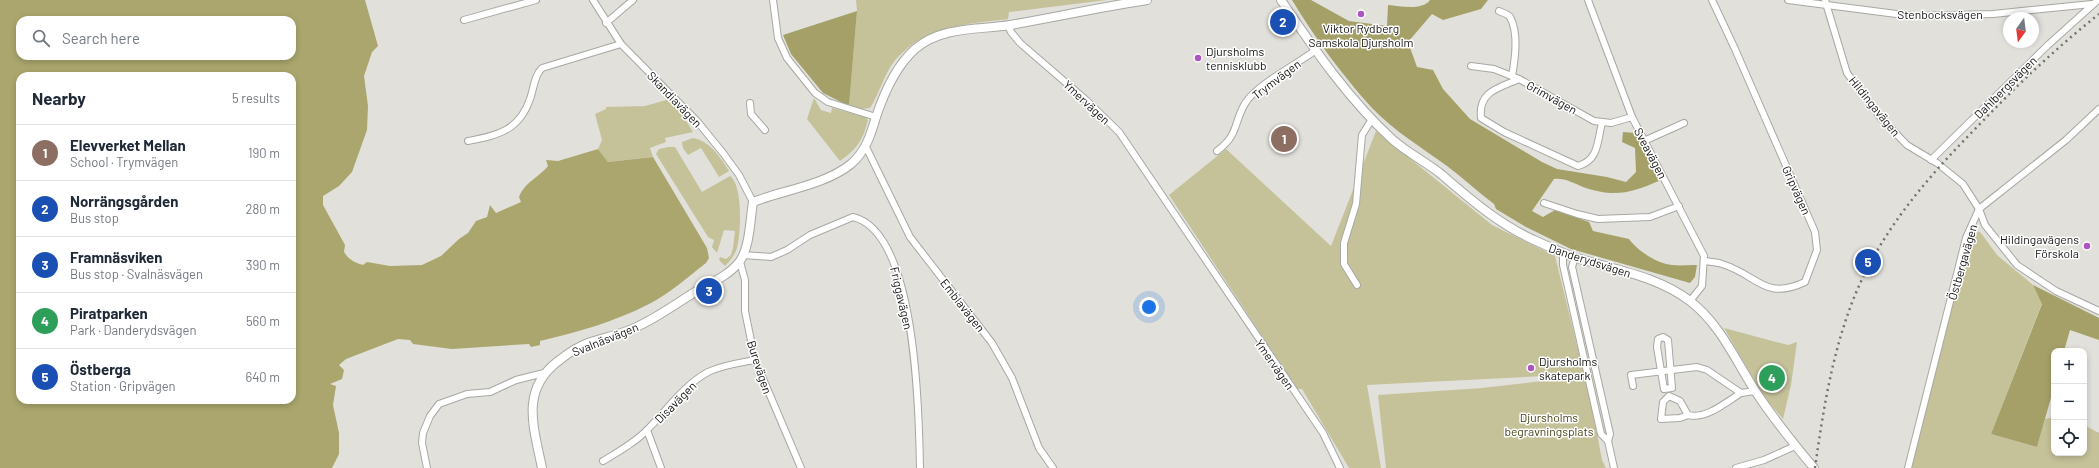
<!DOCTYPE html>
<meta charset="utf-8">
<style>
body{margin:0;font-family:Barlow,sans-serif;background:#f6f6f7;color:#1f2937}
.controls{position:absolute;right:12px;bottom:12px;display:grid;overflow:hidden;border-radius:8px;box-shadow:0 2px 6px #0003}
.controls button{width:36px;height:36px;display:grid;place-items:center;padding:0;border:0;border-bottom:1px solid #e0e1e3;background:#fff;color:#1f2937;font:20px sans-serif}
.compass{position:absolute;left:2003px;top:12px;width:36px;height:36px;border-radius:50%;background:#fff;box-shadow:0 2px 6px #0003;rotate:194deg}
.you{position:absolute;left:1149px;top:307px;width:14px;height:14px;margin:-10px;border:3px solid #fff;border-radius:50%;background:#1a73e8;box-shadow:0 0 0 6px #1a73e833}
.badge{display:grid;place-items:center;width:26px;height:26px;border-radius:50%;background:#ac55c2;color:#fff;font-size:13px;font-weight:700}
.pin{position:absolute;translate:-50% -50%;border:2px solid #fff;box-shadow:0 1px 4px #0006}
.list{margin:0;padding:0;list-style:none}
h2{display:flex;justify-content:space-between;align-items:center;height:52px;margin:0;padding:0 16px;font-size:17px}
h2 small{font-size:13px;font-weight:400;color:#747a83}
.list li{display:grid;grid-template-columns:26px 1fr auto;gap:12px;align-items:center;box-sizing:border-box;height:56px;padding:0 16px;border-top:1px solid #e0e1e3}
.list b{display:block;font-size:15px;white-space:nowrap}
.list p{margin:0;font-size:13px;white-space:nowrap;color:#747a83}
.list em{font-size:13px;font-style:normal;color:#747a83}
.icon{flex:none;width:22px;height:22px;fill:none;stroke:currentColor;stroke-width:2;stroke-linecap:round;stroke-linejoin:round}
.map{position:relative;flex:none;width:2099px;height:468px;overflow:hidden}
.search{position:absolute;background:#fff;box-shadow:0 2px 6px #0003;left:16px;top:16px;width:280px;height:44px;display:flex;align-items:center;gap:10px;box-sizing:border-box;padding:0 14px;border-radius:12px;color:#747a83;font-size:15px}
.panel{position:absolute;background:#fff;box-shadow:0 2px 6px #0003;left:16px;top:72px;width:280px;height:332px;border-radius:12px}
.map>svg:first-child{display:block}
.green{fill:#c5c29a}
.forest{fill:#a4a068}
.water{fill:#aaa66d;fill-rule:evenodd}
.lines{fill:none;stroke-linecap:round;stroke-linejoin:round}
.minor-casing{stroke:#a8a8a3;stroke-width:8}
.tertiary-casing{stroke:#a8a8a3;stroke-width:10}
.minor{stroke:#fff;stroke-width:6}
.tertiary{stroke:#fff;stroke-width:8}
.rail{stroke:#72726e;stroke-width:2.5;stroke-dasharray:2 4;stroke-linecap:butt}
.poi-dot{fill:#ac55c2;stroke:#fff;stroke-width:1.5}
.labels{text-anchor:middle;dominant-baseline:central;stroke-width:3;stroke-linejoin:round;paint-order:stroke}
.street-label{font-size:12px;fill:#151513;stroke:#fff}
.poi-label{font-size:12px;fill:#151513;stroke:#fff;text-anchor:start}
.park-label{font-size:12px;fill:#484518;stroke:#fff}
</style>
<div class="map">
<svg width="2099" height="468" viewBox="0 0 2099 468">
<rect width="100%" height="100%" fill="#e1e0db"/>
<g class="green">
<path d="M856,0H1107L1009,12L1008,19C969,24 929,25 900,55C885,69 881,91 870,108L861,109L849,106L857,11Z"/>
<path d="M814,98L821,110L831,113L832,108L865,117L868,120C863,140 857,149 840,161L807,119Z"/>
<polygon points="670,99 682,114 693,132 665,138 666,142 650,148 653,157 608,162 598,149 602,140 595,114 606,109 606,107 645,106"/>
<polygon points="1376,131 1492,225 1555,256 1584,374 1367,385 1381,468 1349,468 1302,389 1297,389 1169,195 1226,149 1331,246"/>
<path d="M693,138C710,141 721,158 729,171L719,177L701,148L688,155L683,148L682,142Z"/>
<path d="M668,147H675L702,192L730,176C743,185 741,233 737,248C735,255 730,261 725,266L719,260L720,257L726,259L731,255L733,248L735,231L724,230L717,253L712,247L714,240L708,237L656,154L659,149Z"/>
<polygon points="1976,230 1981,233 1997,255 2033,285 2042,303 1991,434 2037,447 2045,419 2054,417 2054,453 2084,453 2084,425 2099,433 2099,468 1911,468 1968,241"/>
<polygon points="1724,328 1788,345 1797,342 1791,385 1783,419 1764,397"/>
<polygon points="1586,376 1602,460 1606,468 1386,468 1378,395 1482,388"/>
</g>
<g class="forest">
<path d="M1292,0H1311L1349,21L1387,26L1388,5C1400,6 1422,11 1430,0H1488L1481,9L1443,20L1432,14L1408,42L1417,67L1433,70L1443,89L1470,119L1542,162L1557,169L1607,177L1626,182L1636,172L1635,148L1622,142L1623,132L1636,133L1661,180C1631,193 1615,198 1583,187C1573,183 1565,178 1554,179L1532,211L1543,217L1555,210L1589,222L1593,231L1629,239C1637,250 1657,264 1672,265C1680,266 1689,265 1697,265L1695,277L1690,283L1571,249L1526,227L1496,209L1494,204C1478,192 1463,178 1447,166C1421,147 1394,131 1372,108C1342,75 1315,38 1292,0Z"/>
<polygon points="857,11 849,106 823,93 791,54 783,35"/>
<polygon points="2033,285 2099,318 2099,340 2070,330 2064,351 2054,351 2054,387 2037,447 1991,434 2042,304"/>
</g>
<path class="water" d="M0,0H365L378,46L372,52L364,76L368,106L367,130L352,172L339,186L323,196V205L345,245L344,252C348,259 355,263 363,265L367,262L390,266L422,265L441,256L459,239L468,233L476,221L487,217L490,205L496,213L521,202L519,197C525,182 538,178 548,166L546,160L558,161L598,149L608,162L653,157L707,248L709,258L706,263C688,277 670,293 649,304C614,322 578,332 540,341V345L531,347L529,344L452,349L413,344L410,340L398,339L346,359L339,365L344,370L342,379L330,384L336,386L333,405L339,433V454L332,468H0ZM20,20H292V56H20ZM20,76H292V400H20Z"/>
<g class="lines">
<defs>
<g id="minor">
<polyline points="593,0 621,44 697,121 723,153 739,175 753,202"/>
<polyline points="773,0 778,38 787,58 815,93 828,102 876,117"/>
<polyline points="1588,0 1632,117 1704,256 1702,286 1690,301"/>
<polyline points="1788,0 1912,16 1993,14 2092,4"/>
<polyline points="1825,0 1847,73 1881,118 1907,145 1937,163 1963,184 1979,209 1985,225 2017,265 2056,291 2099,311"/>
<path d="M1499,11C1503,13 1508,14 1510,17C1519,33 1515,59 1512,76"/>
<polyline points="464,20 536,0"/>
<polyline points="606,23 633,0"/>
<polyline points="1008,25 1011,32 1020,43 1086,100 1119,132 1323,433 1340,468"/>
<polyline points="1471,66 1494,69 1519,79 1594,121 1611,123 1632,117"/>
<path d="M1519,79C1499,88 1478,91 1481,118L1504,132L1578,166C1599,160 1597,142 1602,123"/>
<polyline points="750,103 751,114 765,130"/>
<path d="M468,141C498,135 519,131 530,99C534,88 534,76 542,68L621,44"/>
<polyline points="1644,141 1684,123"/>
<polyline points="866,147 910,237 992,343 1012,378 1039,448 1053,468"/>
<path d="M1217,151C1240,134 1233,122 1246,102C1258,84 1297,64 1316,50"/>
<polyline points="1931,160 2048,45 2098,0"/>
<polyline points="1544,203 1577,214 1598,219 1650,217 1679,206"/>
<polyline points="1563,253 1563,265 1601,434 1608,441"/>
<path d="M743,255L771,257L787,250L810,235L853,217C917,232 919,415 920,468"/>
<polyline points="1575,257 1572,267 1610,434 1608,441 1614,468"/>
<path d="M1704,261C1710,262 1717,262 1722,264C1758,275 1764,301 1805,282L1817,250L1815,232L1735,49L1712,0"/>
<polyline points="740,262 745,280 745,311 755,360 801,468"/>
<polyline points="1357,285 1344,264 1344,243 1356,204 1362,135 1372,119"/>
<polygon points="1663,337 1668,340 1672,388 1664,389 1657,347 1658,339"/>
<polyline points="1633,386 1631,375 1697,367 1707,370 1741,393 1755,391"/>
<path d="M1688,415L1680,418L1661,419L1663,402L1669,396L1680,401L1688,415C1706,420 1726,402 1741,393"/>
<polyline points="647,430 661,468"/>
<path d="M603,461C618,452 636,442 648,429C667,410 684,385 708,372C723,365 739,363 755,360"/>
<polyline points="427,468 422,443 423,433 430,416 439,404 467,394 490,392 516,380 544,373"/>
<polyline points="1736,468 1764,460 1795,446"/>
<polyline points="1908,468 1966,238 1979,209 2066,140 2099,109"/>
</g>
<g id="tertiary">
<path d="M1281,0C1314,49 1349,100 1393,140C1408,153 1426,162 1441,174C1471,200 1500,225 1536,241C1550,247 1563,254 1577,258C1615,270 1657,276 1690,301C1719,323 1735,359 1754,389C1772,417 1793,443 1814,468"/>
<path d="M542,468C534,428 520,391 557,362C567,354 577,347 588,343C603,338 618,335 632,329C654,320 674,305 695,292C709,284 730,275 740,261C750,246 750,220 753,202C784,190 825,185 851,164C866,151 871,134 876,117C884,93 896,66 915,49C942,26 978,30 1010,25C1056,17 1101,7 1147,0"/>
</g>
</defs>
<use href="#minor" class="minor-casing"/>
<use href="#tertiary" class="tertiary-casing"/>
<use href="#minor" class="minor"/>
<use href="#tertiary" class="tertiary"/>
<path class="rail" d="M1815,468C1823,411 1832,354 1853,300C1880,232 1926,179 1977,127C2015,87 2055,49 2099,14"/>
</g>
<g class="poi-dot">
<circle cx="1361" cy="14" r="4"/>
<circle cx="1198" cy="58" r="4"/>
<circle cx="2087" cy="246" r="4"/>
<circle cx="1531" cy="368" r="4"/>
</g>
<g class="labels">
<g class="street-label">
<text x="1940" y="14">Stenbocksvägen</text>
<text transform="translate(1276 79) rotate(-37)">Trymvägen</text>
<text transform="translate(2005 87) rotate(-45)">Dahlbergsvägen</text>
<text transform="translate(1552 97) rotate(29)">Grimvägen</text>
<text transform="translate(675 99) rotate(46)">Skandiavägen</text>
<text transform="translate(1087 102) rotate(43)">Ymervägen</text>
<text transform="translate(1875 106) rotate(51)">Hildingavägen</text>
<text transform="translate(1651 153) rotate(62)">Sveavägen</text>
<text transform="translate(1797 190) rotate(66)">Gripvägen</text>
<text transform="translate(1590 260) rotate(18)">Danderydsvägen</text>
<text transform="translate(1962 262) rotate(-74)">Östbergavägen</text>
<text transform="translate(902 298) rotate(77)">Friggavägen</text>
<text transform="translate(963 305) rotate(52)">Emblavägen</text>
<text transform="translate(605 339) rotate(-22)">Svalnäsvägen</text>
<text transform="translate(1275 364) rotate(55)">Ymervägen</text>
<text transform="translate(760 367) rotate(72)">Burevägen</text>
<text transform="translate(675 402) rotate(-45)">Disavägen</text>
</g>
<g class="poi-label">
<text x="1361" y="28" text-anchor="middle">Viktor Rydberg<tspan x="1361" dy="14">Samskola Djursholm</tspan></text>
<text x="1206" y="51">Djursholms<tspan x="1206" dy="14">tennisklubb</tspan></text>
<text x="2079" y="239" text-anchor="end">Hildingavägens<tspan x="2079" dy="14">Förskola</tspan></text>
<text x="1539" y="361">Djursholms<tspan x="1539" dy="14">skatepark</tspan></text>
</g>
<g class="park-label">
<text x="1549" y="417">Djursholms<tspan x="1549" dy="14">begravningsplats</tspan></text>
</g>
</g>
</svg>
<div class="controls">
<button>+</button>
<button>−</button>
<button><svg class="icon" aria-label="locate" viewBox="0 0 24 24"><circle cx="12" cy="12" r="6"/><path d="M12 2v4M12 18v4M2 12h4M18 12h4"/></svg></button>
</div>
<svg class="compass" viewBox="-18 -18 36 36"><path d="M0-13l5 13h-10z" fill="#e53935"/><path d="M0 13l5-13h-10z" fill="#747a83"/></svg>
<div class="you"></div>
<div class="pin badge" style="left:1284px;top:139px;background:#8d6e63">1</div>
<div class="pin badge" style="left:1283px;top:22px;background:#1a4fb4">2</div>
<div class="pin badge" style="left:709px;top:291px;background:#1a4fb4">3</div>
<div class="pin badge" style="left:1772px;top:378px;background:#2e9e5b">4</div>
<div class="pin badge" style="left:1868px;top:262px;background:#1a4fb4">5</div>
<div class="search"><svg class="icon" aria-label="search" viewBox="0 0 24 24"><circle cx="10" cy="10" r="6"/><path d="M15 15l6 6"/></svg>Search here</div>
<section class="panel">
<h2>Nearby<small>5 results</small></h2>
<ul class="list">
<li><span class="badge" style="background:#8d6e63">1</span><div><b>Elevverket Mellan</b><p>School · Trymvägen</p></div><em>190 m</em></li>
<li><span class="badge" style="background:#1a4fb4">2</span><div><b>Norrängsgården</b><p>Bus stop</p></div><em>280 m</em></li>
<li><span class="badge" style="background:#1a4fb4">3</span><div><b>Framnäsviken</b><p>Bus stop · Svalnäsvägen</p></div><em>390 m</em></li>
<li><span class="badge" style="background:#2e9e5b">4</span><div><b>Piratparken</b><p>Park · Danderydsvägen</p></div><em>560 m</em></li>
<li><span class="badge" style="background:#1a4fb4">5</span><div><b>Östberga</b><p>Station · Gripvägen</p></div><em>640 m</em></li>
</ul>
</section>
</div>
